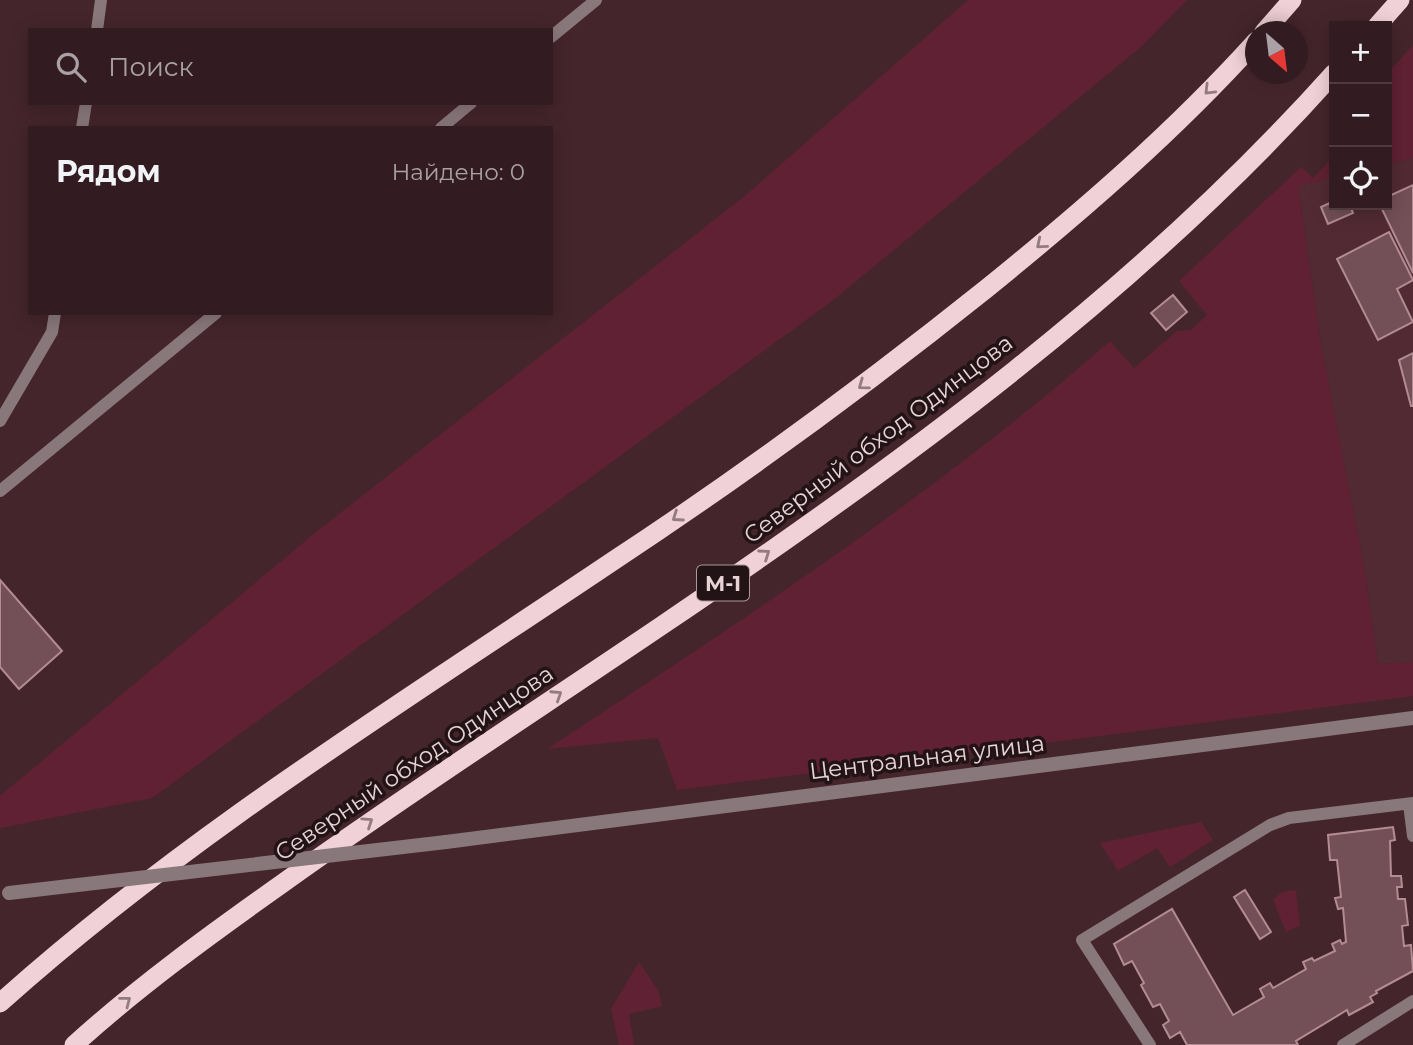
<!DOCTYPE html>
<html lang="ru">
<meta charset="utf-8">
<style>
body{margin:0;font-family:Montserrat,sans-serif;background:#3e292e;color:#f1f3f6}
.controls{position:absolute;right:21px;top:21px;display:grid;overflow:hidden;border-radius:0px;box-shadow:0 4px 18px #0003}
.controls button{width:63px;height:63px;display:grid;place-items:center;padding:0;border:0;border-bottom:2px solid #4e3a3f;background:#331c21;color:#f1f3f6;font:35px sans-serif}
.compass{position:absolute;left:1245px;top:21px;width:63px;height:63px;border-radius:50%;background:#331c21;box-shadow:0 4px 18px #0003;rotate:152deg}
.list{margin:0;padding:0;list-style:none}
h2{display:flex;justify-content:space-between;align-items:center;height:91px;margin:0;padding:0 28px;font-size:30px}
h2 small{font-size:23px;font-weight:400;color:#a9a1a5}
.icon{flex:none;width:38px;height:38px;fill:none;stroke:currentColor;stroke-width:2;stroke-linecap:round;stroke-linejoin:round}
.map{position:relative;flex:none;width:1413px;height:1045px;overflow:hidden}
.search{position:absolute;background:#331c21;box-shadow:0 4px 18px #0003;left:28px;top:28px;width:525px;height:77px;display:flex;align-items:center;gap:18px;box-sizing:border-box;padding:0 24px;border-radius:0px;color:#a9a1a5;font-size:26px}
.panel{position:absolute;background:#331c21;box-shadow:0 4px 18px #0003;left:28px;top:126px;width:525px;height:189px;border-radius:0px}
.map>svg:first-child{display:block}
.built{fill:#522a34}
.green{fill:#602134}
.building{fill:#734f57;stroke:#b38b93;stroke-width:2}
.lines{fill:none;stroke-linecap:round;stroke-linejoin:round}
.service{stroke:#89787b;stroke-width:12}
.tertiary{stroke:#89787b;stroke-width:14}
.trunk{stroke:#f0d1d7;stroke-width:19}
.tertiary-bridge{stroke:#89787b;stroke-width:14}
.oneway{stroke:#937c80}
.labels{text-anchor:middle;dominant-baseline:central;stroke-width:7;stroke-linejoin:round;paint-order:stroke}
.shield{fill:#211316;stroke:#ac999c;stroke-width:2}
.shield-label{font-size:21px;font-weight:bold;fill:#e7d2d6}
.street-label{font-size:23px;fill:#e7d2d6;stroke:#211316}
</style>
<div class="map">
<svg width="1413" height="1045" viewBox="0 0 1413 1045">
<rect width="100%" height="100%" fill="#44252c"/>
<polygon class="built" points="1413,158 1413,662 1378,664 1365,571 1321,344 1298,185 1334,177 1334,205 1387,205 1387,164"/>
<g class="green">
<polygon points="968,0 1187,0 1142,46 832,301 152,798 0,828 0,796 316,532 746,195"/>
<polygon points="1413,45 1413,158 1387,164 1387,74"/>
<path d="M1334,156V177L1298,186L1321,344L1365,571L1378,664L1413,662V696L677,790L658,738L547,749C740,622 936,494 1110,341L1134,368L1177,331L1191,330L1207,315L1179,281L1301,167L1313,178Z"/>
<polygon points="1201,822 1213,840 1170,867 1157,848 1118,871 1100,843"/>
<polygon points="1296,890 1300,926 1286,932 1273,900 1282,892"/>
<polygon points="639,962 658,990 662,1006 629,1014 634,1045 619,1045 611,1009"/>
</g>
<g class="building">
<polygon points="1413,185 1413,273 1380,205 1387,205 1387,197"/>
<polygon points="1334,201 1334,205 1350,205 1353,213 1328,224 1321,207"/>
<polygon points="1389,232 1413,280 1397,289 1413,322 1378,340 1337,259"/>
<polygon points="1173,295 1187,312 1166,330 1151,313"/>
<polygon points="1413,353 1413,406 1411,406 1399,360"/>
<polygon points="0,580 62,651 19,689 0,667"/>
<polygon points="1393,827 1395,840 1390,841 1391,876 1401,876 1402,887 1397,887 1398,899 1405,899 1408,925 1402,926 1404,946 1411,945 1413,971 1376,991 1377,993 1370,997 1373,1002 1349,1015 1347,1010 1296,1041 1298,1045 1187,1045 1180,1032 1170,1038 1163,1025 1169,1021 1160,1004 1153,1007 1141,985 1144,983 1132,961 1124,965 1114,944 1172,909 1233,1015 1264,997 1260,989 1270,983 1273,988 1306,969 1303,962 1312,958 1314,961 1335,951 1332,944 1340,940 1342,944 1346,942 1343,908 1338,909 1335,898 1341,897 1337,860 1330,860 1328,835"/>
<polygon points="1245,890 1271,932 1260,939 1234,897"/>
</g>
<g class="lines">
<g class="service">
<polyline points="97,30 101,0"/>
<polyline points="551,37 596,0"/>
<polyline points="82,128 86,103"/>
<polyline points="441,128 471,103"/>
<polyline points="0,421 52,332 55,313"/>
<polyline points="0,491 216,313"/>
<polyline points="1409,804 1413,836"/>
<polyline points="1150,1045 1082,940 1270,825 1289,818 1413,803"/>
<polyline points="1343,1045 1413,1001"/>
</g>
<polyline class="tertiary" points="446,842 1413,718"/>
<g class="trunk">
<polyline points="1377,26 1400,0"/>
<polyline points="1264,32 1292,0"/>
<path d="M0,1003C187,835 405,701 613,561C742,476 866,385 986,289C1081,212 1174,132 1256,41"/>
<path d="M74,1045C139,986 211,934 283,883C407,794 534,712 661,626C901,464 1140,290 1334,73"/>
</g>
<polyline class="tertiary-bridge" points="9,893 446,842"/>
</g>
<defs><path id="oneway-chevron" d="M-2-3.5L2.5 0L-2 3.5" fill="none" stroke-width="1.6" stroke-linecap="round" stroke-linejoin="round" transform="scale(1.75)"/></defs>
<g class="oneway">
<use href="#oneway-chevron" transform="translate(1209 90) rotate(135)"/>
<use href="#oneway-chevron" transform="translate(1041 244) rotate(140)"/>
<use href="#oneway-chevron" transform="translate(863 385) rotate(144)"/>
<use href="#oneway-chevron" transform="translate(677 517) rotate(145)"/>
<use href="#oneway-chevron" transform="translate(765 554) rotate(-35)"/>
<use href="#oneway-chevron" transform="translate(557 695) rotate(-33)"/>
<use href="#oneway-chevron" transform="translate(368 822) rotate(-34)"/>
<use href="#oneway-chevron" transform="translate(126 1001) rotate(-38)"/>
</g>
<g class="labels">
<rect class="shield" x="697" y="565.5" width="52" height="35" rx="5"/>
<g class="shield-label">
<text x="723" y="583">М-1</text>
</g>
<g class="street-label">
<text transform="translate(878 439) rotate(-37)">Северный обход Одинцова</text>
<text transform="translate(927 757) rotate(-7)">Центральная улица</text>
<text transform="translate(414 763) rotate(-34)">Северный обход Одинцова</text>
</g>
</g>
</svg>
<div class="controls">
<button>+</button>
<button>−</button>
<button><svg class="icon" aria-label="locate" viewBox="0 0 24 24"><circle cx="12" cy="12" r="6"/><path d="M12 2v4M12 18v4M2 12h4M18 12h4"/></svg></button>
</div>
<svg class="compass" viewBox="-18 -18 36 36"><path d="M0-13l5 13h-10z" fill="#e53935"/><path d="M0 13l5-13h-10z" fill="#a9a1a5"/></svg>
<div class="search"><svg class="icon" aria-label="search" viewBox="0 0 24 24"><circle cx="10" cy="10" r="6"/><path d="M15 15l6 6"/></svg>Поиск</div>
<section class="panel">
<h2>Рядом<small>Найдено: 0</small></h2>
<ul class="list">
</ul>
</section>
</div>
